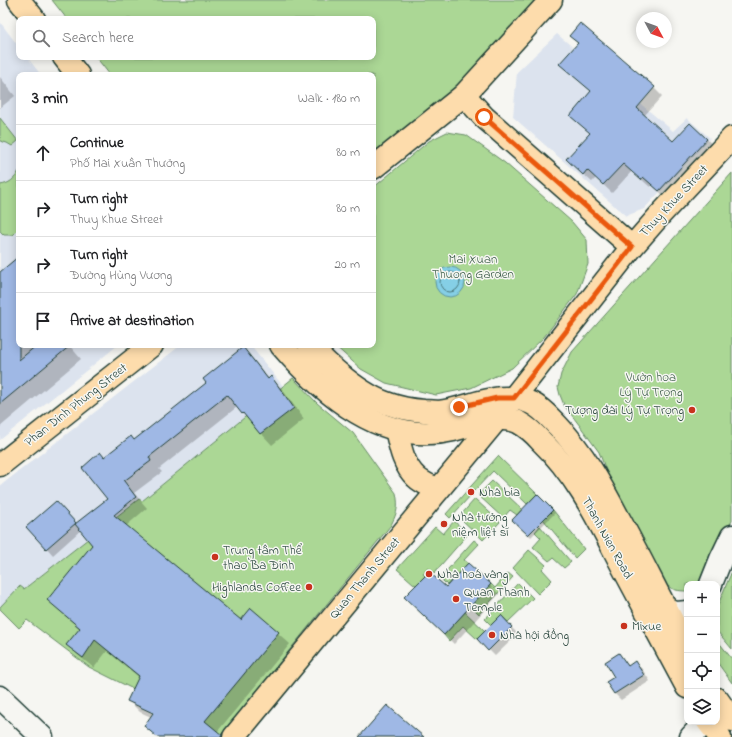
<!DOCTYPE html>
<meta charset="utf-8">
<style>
body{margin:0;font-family:"Indie Flower",sans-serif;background:#f6f6f6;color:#202124}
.controls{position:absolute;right:12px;bottom:12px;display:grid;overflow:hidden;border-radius:8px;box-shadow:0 2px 10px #0003}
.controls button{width:36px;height:36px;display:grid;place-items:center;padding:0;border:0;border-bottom:1px solid #e0e0e0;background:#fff;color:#202124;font:20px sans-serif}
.compass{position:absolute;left:636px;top:12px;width:36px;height:36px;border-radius:50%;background:#fff;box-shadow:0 2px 10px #0003;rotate:131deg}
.stop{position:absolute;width:12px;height:12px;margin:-9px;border:3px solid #ea580c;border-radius:50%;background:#fff}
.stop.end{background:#ea580c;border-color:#fff;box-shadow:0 1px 4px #0008}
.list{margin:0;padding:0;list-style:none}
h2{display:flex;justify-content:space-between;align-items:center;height:52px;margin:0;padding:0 16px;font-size:17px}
h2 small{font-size:13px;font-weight:400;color:#757577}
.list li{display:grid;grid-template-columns:26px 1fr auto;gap:12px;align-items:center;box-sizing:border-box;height:56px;padding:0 16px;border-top:1px solid #e0e0e0}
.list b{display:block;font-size:15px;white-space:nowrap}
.list p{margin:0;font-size:13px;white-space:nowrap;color:#757577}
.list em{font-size:13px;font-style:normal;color:#757577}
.icon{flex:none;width:22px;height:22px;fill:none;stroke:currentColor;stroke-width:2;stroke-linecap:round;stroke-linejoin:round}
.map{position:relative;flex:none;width:732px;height:737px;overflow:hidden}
.search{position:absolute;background:#fff;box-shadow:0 2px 10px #0003;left:16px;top:16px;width:360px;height:44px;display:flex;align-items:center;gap:10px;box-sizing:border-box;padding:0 14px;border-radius:8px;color:#757577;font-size:15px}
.panel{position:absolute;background:#fff;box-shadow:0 2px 10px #0003;left:16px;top:72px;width:360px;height:276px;border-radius:8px}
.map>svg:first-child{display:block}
.built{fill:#dce3ee}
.green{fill:#abd795;stroke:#658a64}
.water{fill:#85cfe6;stroke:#5c959f}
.shadow{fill:#0003}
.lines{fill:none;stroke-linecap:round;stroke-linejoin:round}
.shore{stroke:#48777b;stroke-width:1}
.building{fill:#9fb8e5;stroke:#1f3d34}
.minor-casing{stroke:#1f3d34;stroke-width:25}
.major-casing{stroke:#1f3d34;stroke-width:25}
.minor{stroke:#f6f6f2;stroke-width:22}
.major{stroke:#fddcac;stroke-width:22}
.route{stroke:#ea580c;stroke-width:5}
.poi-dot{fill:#c8321e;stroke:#f6f6f2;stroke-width:1.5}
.labels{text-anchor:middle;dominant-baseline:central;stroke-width:3;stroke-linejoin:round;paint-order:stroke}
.street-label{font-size:13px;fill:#1f3d34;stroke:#f6f6f2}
.park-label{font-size:13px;fill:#3b5c47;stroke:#f6f6f2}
.poi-label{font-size:13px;fill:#1f3d34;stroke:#f6f6f2;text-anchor:start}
</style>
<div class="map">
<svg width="732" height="737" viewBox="0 0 732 737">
<rect width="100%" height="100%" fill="#f6f6f2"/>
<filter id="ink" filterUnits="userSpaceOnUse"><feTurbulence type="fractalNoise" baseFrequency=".025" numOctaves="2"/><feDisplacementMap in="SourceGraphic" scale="8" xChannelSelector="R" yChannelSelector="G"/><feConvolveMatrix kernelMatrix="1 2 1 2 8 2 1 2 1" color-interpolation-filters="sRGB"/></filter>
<g filter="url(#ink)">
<g class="built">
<polygon points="0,22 19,47 19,57 27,57 41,75 19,75 19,345 118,345 0,440"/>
<polygon points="557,34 673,131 687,118 710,138 644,209 626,216 513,117 517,72"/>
<polygon points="181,345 250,345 283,386 142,501 140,499 0,607 0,486"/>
</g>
<g class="green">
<polygon points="52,0 540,0 464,85 373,160 373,75 110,75 96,57 373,57 373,19 67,19"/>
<polygon points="0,118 18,141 12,146 7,143 0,141"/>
<polygon points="447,132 466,135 505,163 572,222 587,240 588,264 577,294 544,337 512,368 471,388 436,395 386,383 361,369 334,345 373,345 373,188 429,141"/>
<path d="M19,171V229L13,235H4L0,231V185C9,184 15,179 19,171Z"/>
<path d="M732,173V521L727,529L699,584H687V591C678,591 673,590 666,585L609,478L599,452L580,426L564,405L560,395L558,387L561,374L572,352Z"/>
<path d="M293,378L317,403L353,433L396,493C399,507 397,513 391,525L219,737L133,689L89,667L27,620L19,628L0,609V607L20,586L24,589L139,499L142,501Z"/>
<polygon points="498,456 537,494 527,504 493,471 474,491 470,489 468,492 471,495 450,518 446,514"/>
<polygon points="492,481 522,509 517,515 510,510 503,518 478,495"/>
<polygon points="475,499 500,522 483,540 459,517"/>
<polygon points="553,510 584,549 575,558 543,519"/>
<polygon points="454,521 468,534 434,573 428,568 423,574 428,579 418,586 414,584 397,569 435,527 443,534"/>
<polygon points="540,526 571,562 564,568 553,558 549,561 533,547 541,538 535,532"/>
<polygon points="474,540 479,544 464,560 468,563 447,585 440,578"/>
<polygon points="529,550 546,565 542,569 552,580 538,594 513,568"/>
<polygon points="732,571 732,649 717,631 717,607"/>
<polygon points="508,573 513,577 479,614 471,606 491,584 495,588"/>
<polygon points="518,583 533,598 508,622 501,615 491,625 485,619"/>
<polygon points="465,612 485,631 477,639 463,626 449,641 444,635"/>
<polygon points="717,640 732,659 732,683 717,662"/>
</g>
<circle class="water" cx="450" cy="282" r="15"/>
<g class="shadow">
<polygon points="570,36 654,88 662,96 644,116 673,143 707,139 715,148 667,199 652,185 650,187 632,171 612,193 596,178 592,182 575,167 591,133 592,92 569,72 578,44"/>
<polygon points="0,77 15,96 0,108"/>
<polygon points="19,258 19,345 69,345 81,359 0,427 0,273"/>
<polygon points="243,349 254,360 269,379 271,377 282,389 304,419 272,445 237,407 159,469 162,472 134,493 147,508 126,526 241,621 251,609 290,644 217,732 222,737 156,737 145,726 151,717 140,712 128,700 140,678 107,651 94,668 79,656 67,645 80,629 48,600 93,545 81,530 53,555 28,527 62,508 76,525 108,499 104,458 131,437 135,441 208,383"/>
<polygon points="537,496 555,513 531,537 514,520"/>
<polygon points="468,564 499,594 454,644 405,597 446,588"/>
<polygon points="501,617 518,634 495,656 478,639"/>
<polygon points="619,654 629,666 635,662 642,669 650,681 621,700 615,694 607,682 615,677"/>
</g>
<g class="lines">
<circle class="shore" cx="450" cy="282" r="10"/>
</g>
<g class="building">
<polygon points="580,23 655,87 637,108 673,141 690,123 707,139 659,191 643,177 641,180 623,164 603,185 587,170 583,175 566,159 590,133 570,116 591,91 559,64 578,43 569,36"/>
<polygon points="19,256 19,360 37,345 71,345 0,404 0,272"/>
<polygon points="243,347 268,379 271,376 294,408 260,434 243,413 242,414 227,395 149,457 151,461 124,481 136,497 114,515 241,620 251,608 279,632 205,721 222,735 222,737 157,737 144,726 153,713 127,701 139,676 95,640 83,658 66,645 80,628 47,600 92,545 75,524 107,499 82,468 100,452 104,457 131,436 134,440 206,383 203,379"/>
<polygon points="537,494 553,510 528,535 512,520"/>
<polygon points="56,501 76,523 46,549 26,527"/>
<polygon points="468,563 491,584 444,635 404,597 429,572 446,587"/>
<polygon points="501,615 512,627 488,651 477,639"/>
<polygon points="619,653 628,666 635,661 644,675 614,694 606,682 614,677 605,662"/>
<polygon points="387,705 424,737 359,737"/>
</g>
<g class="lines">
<defs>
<g id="minor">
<polyline points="711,584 721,559 732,536"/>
<polyline points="667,611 677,613 687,612"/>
<polyline points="0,697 42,737"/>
<polyline points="691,737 705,722"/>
</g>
<g id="major">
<polyline points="19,0 34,19"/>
<polyline points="64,57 78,75"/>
<polyline points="464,95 484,117 632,247"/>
<polyline points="373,168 464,95 551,0"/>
<path d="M281,345C323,394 383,447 453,430C471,426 499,413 518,422C527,427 534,433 541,441C580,478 602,528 627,575C647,612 667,650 687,687"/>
<path d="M309,345C328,366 362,396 389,404C400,408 412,410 424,411C429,411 435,412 439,412C470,408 500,389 531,403C542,408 550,418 558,426C584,453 601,485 618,517C642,560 663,605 687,648"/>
<path d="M396,429C400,446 403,465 416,477C422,483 431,486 438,490"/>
<polyline points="0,465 152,345"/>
<polyline points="717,699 732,720"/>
<polyline points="708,722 720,737"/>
<polyline points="234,737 497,419 632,247 660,215 732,138"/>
</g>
</defs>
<use href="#minor" class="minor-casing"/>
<use href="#major" class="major-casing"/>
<use href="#minor" class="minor"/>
<use href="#major" class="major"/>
</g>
</g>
<g class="lines" filter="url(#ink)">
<polyline class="route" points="459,407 497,398 514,398 632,247 484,117"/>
</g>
<g class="poi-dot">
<circle cx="692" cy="410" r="4"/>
<circle cx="471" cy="492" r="4"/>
<circle cx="444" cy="524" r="4"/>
<circle cx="215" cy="557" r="4"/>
<circle cx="429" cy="574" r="4"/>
<circle cx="309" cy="587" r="4"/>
<circle cx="456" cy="599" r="4"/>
<circle cx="624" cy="626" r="4"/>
<circle cx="492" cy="635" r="4"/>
</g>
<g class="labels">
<g class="street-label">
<text transform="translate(674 201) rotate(-47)">Thuy Khue Street</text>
<text transform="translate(76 405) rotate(-38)">Phan Dinh Phung Street</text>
<text transform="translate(607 538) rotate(61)">Thanh Nien Road</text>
<text transform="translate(365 578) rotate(-50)">Quan Thanh Street</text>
</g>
<g class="park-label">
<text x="473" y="259">Mai Xuan<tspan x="473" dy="15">Thuong Garden</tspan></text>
<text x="651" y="377">Vườn hoa<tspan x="651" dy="15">Lý Tự Trọng</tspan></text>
</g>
<g class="poi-label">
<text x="684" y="410" text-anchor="end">Tượng đài Lý Tự Trọng</text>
<text x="479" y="492">Nhà bia</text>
<text x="452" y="517">Nhà tưởng<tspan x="452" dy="15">niệm liệt sĩ</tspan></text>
<text x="223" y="550">Trung tâm Thể<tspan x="223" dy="15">thao Ba Đình</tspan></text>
<text x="437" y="574">Nhà hoá vàng</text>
<text x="301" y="587" text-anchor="end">Highlands Coffee</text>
<text x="464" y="592">Quan Thanh<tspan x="464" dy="15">Temple</tspan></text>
<text x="632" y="626">Mixue</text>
<text x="500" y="635">Nhà hội đồng</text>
</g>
</g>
</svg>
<div class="controls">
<button>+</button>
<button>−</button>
<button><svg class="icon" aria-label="locate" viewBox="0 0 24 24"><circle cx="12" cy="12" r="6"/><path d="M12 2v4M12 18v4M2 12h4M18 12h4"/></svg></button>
<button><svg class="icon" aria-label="layers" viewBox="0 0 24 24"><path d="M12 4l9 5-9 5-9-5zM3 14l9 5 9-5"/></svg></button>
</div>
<svg class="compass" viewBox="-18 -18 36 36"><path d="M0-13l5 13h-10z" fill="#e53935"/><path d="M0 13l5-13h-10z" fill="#757577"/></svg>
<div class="stop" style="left:484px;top:117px"></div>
<div class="stop end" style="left:459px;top:407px"></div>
<div class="search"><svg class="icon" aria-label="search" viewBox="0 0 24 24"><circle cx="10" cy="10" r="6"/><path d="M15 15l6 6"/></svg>Search here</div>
<section class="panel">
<h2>3 min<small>Walk · 180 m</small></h2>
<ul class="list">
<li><svg class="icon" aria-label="ahead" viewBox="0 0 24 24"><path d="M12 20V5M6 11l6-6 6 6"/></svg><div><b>Continue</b><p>Phố Mai Xuân Thưởng</p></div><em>80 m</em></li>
<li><svg class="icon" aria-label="right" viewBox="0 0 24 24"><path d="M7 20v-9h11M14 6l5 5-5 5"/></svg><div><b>Turn right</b><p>Thuy Khue Street</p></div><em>80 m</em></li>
<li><svg class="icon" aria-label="right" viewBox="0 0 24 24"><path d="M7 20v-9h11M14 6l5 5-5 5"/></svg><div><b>Turn right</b><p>Đường Hùng Vương</p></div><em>20 m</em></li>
<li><svg class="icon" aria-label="arrive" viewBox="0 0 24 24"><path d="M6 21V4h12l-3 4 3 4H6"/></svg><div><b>Arrive at destination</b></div></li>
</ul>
</section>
</div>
